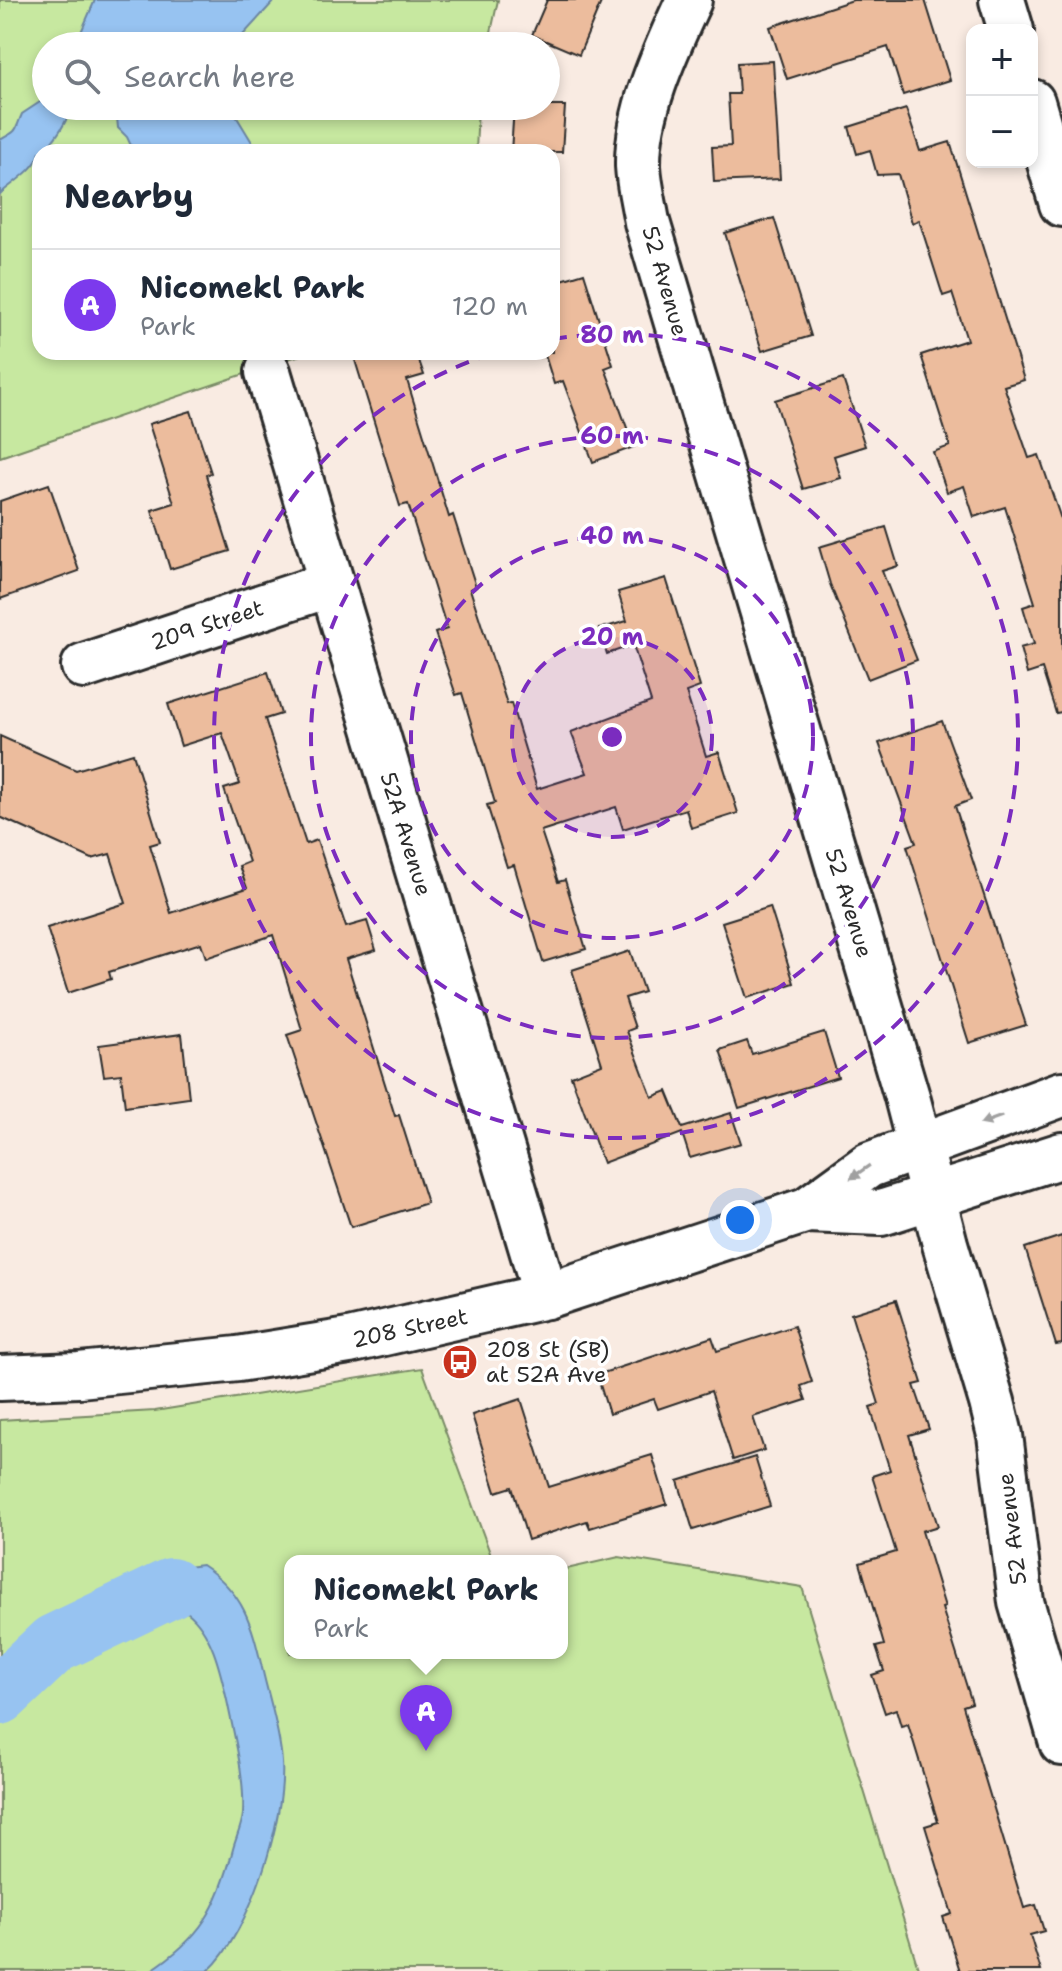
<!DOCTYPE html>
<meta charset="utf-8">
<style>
body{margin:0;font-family:"Shantell Sans",sans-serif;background:#f6f6f7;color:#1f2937}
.controls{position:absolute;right:24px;top:24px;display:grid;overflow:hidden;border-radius:16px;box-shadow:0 4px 12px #0003}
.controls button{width:72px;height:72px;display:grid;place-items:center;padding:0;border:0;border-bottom:2px solid #e0e1e3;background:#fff;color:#1f2937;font:40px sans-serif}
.you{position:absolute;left:740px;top:1220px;width:28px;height:28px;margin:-20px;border:6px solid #fff;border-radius:50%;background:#1a73e8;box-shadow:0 0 0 12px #1a73e833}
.badge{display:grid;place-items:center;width:52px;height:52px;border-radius:50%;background:#7c3aed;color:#fff;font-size:26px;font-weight:700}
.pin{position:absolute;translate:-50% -66px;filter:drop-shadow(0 2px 4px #0008)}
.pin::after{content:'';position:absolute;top:42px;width:28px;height:24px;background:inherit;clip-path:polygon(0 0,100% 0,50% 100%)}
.popup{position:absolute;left:284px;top:1555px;width:284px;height:104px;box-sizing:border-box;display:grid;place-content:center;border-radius:16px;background:#fff;filter:drop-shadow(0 2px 6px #0005);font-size:26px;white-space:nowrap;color:#747a83}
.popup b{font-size:30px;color:#1f2937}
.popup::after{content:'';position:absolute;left:50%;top:100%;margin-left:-16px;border:16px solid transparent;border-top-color:#fff}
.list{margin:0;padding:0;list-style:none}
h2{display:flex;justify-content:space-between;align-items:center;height:104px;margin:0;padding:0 32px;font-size:34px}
h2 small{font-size:26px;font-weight:400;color:#747a83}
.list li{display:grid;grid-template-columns:52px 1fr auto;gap:24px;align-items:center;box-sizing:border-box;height:112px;padding:0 32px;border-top:2px solid #e0e1e3}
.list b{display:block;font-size:30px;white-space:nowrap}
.list p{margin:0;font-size:26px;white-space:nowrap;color:#747a83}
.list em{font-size:26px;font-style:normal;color:#747a83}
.icon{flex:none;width:44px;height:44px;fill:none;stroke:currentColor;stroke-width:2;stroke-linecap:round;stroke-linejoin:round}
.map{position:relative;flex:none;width:1062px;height:1971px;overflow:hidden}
.search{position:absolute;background:#fff;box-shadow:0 4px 12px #0003;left:32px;top:32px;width:528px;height:88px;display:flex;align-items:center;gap:20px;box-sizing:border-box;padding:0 28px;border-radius:44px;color:#747a83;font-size:30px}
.panel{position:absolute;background:#fff;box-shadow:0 4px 12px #0003;left:32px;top:144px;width:528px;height:216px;border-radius:24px}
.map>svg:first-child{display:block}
.green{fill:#c7e8a0;stroke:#798a66;stroke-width:2}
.water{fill:#97c3f1;stroke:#6c86a2;stroke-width:2}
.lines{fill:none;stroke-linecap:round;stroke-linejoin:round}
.river{stroke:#97c3f1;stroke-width:60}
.building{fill:#ecbc9d;stroke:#2b2b2b;stroke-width:2}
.minor-casing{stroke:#2b2b2b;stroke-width:50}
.major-casing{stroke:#2b2b2b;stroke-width:50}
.minor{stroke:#fff;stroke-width:44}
.major{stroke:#fff;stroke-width:44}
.oneway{fill:#a0a0a0}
.ring{fill:none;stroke:#7b2cbf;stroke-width:4;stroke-dasharray:14 10}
.labels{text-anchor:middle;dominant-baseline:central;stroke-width:7;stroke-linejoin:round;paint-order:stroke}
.street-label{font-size:22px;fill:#2b2b2b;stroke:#fff}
.poi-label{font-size:22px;fill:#2b2b2b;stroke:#fff;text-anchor:start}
.centre{fill:#7b2cbf;stroke:#fff;stroke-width:4}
.ring-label{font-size:24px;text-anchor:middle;font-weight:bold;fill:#7b2cbf;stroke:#fff;stroke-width:7;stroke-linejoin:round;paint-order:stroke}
</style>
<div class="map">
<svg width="1062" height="1971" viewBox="0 0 1062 1971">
<rect width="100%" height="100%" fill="#f9ebe2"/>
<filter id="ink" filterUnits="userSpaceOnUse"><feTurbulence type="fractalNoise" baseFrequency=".0125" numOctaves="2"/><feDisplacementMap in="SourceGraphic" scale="16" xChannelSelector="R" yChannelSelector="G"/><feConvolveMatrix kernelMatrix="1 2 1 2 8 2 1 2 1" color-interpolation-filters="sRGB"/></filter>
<g filter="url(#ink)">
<g class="green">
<polygon points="0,0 498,0 488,46 46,46 46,106 478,106 476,152 40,152 40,352 309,352 0,457"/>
<polygon points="422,1368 493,1561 290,1561 290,1653 562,1653 562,1570 619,1557 802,1587 919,1971 0,1971 0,1420 155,1411"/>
</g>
<g class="water">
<polygon points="95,0 275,0 233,46 75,46"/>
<path d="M46,98V106H71C67,124 55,138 44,152H40C37,169 13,182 0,194V140C20,129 14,132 22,114Z"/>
<polygon points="116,106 230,106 258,152 134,152 127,137 118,128"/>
<path d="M202,1565C245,1593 252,1625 263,1672C270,1702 280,1732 282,1762C286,1818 250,1933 208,1971H150C201,1938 218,1908 233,1849C236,1838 242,1825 243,1814C245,1777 235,1740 228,1705C221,1674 213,1632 187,1612L160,1614L101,1645L96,1618C130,1596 160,1568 202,1565Z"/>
</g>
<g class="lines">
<polyline class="river" points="0,1695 54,1644 171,1588"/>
</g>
<g class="building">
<polygon points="547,0 602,0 579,55 532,35"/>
<polygon points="853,0 925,0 950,80 903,95 888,47 787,79 770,27"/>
<polygon points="773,61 780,179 714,182 712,147 731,146 728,94 739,94 737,63"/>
<polygon points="514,106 565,106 562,152 511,152"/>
<polygon points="906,109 920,151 950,142 1024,380 1004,386 1029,458 1039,455 1062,522 1062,712 1056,713 1042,669 1027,674 1020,648 1034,644 1023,607 1035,603 1005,507 974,517 964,486 947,492 933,452 950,446 921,355 967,340 952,293 943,296 919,220 912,223 898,174 877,175 870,150 857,154 849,127"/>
<polygon points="774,218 811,336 762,351 725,233"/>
<polygon points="584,273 613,365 605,368 634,447 593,462 563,381 554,384 544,352 552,352 552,283"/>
<polygon points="370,352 416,352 424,375 407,380 449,517 453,515 476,587 470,589 507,704 511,703 537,789 587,773 571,732 651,702 633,645 607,654 599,629 627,621 618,592 666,578 700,687 686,692 706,756 719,752 738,813 691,828 686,809 623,829 616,807 541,831 558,882 565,880 586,949 543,962 514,865 507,867 487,805 495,803 462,693 456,695 435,633 447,629 408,504 400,506 354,357"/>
<polygon points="843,379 865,446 834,456 841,478 803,489 775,400"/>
<polygon points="191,411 211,473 206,475 230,551 170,569 152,510 174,503 149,424"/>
<polygon points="49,484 79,571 0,599 0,501"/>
<polygon points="886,527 898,566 882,571 917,660 868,679 830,584 819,547"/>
<polygon points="268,672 281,714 265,719 306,844 317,840 346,927 367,921 376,950 346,959 395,1116 399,1115 427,1203 351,1227 287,1035 302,1030 273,935 206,958 201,943 109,972 111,979 68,993 47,928 126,903 110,854 92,859 0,817 0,736 76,770 133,753 160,842 150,845 171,913 247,888 239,866 249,862 224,789 240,784 222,733 181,746 168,704"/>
<polygon points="942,721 971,800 955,806 1026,1025 969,1043 907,846 916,843 879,743"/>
<polygon points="770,907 794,983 747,998 722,922"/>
<polygon points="630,951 644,992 625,998 635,1028 627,1031 652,1097 667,1091 682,1128 731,1113 741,1143 690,1158 682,1133 603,1163 571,1076 602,1064 572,970"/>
<polygon points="824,1032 838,1077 739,1108 720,1050 747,1041 752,1054"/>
<polygon points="182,1034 189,1098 125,1107 121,1074 104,1076 99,1045"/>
<polygon points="1062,1236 1062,1344 1056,1345 1025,1248"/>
<polygon points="896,1300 922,1383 914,1385 929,1429 909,1435 938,1526 922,1531 945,1607 942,1608 972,1703 963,1706 1024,1908 1036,1905 1044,1931 1030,1935 1041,1971 960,1971 943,1917 952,1914 925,1826 938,1822 908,1724 901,1726 896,1709 885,1713 872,1675 884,1671 876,1647 884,1645 860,1563 896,1552 872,1476 890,1470 870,1407 879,1404 851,1314"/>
<polygon points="794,1326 812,1382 801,1386 806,1400 753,1417 764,1450 733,1460 711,1391 658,1409 654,1399 609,1414 597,1375 712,1337 717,1351"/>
<polygon points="521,1399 549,1487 652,1455 667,1504 590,1528 587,1521 528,1540 512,1487 496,1492 472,1415"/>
<polygon points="755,1457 770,1506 693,1530 678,1481"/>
</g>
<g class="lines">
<defs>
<g id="minor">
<path d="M689,0C666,50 637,110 638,166C639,185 644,204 647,222L907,1097L945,1244L992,1402L1000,1435L1021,1602L1062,1743"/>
<polyline points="1002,0 1011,30"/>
<polyline points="1032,102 1062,204"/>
<polyline points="268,372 546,1296"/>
<polyline points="84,666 331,584"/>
</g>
<g id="major">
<polyline points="807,1210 881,1213 1062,1155"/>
<polyline points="0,1378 79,1375 238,1359 349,1341 546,1296 807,1210 869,1165 1062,1094"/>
</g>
</defs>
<use href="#minor" class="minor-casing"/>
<use href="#major" class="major-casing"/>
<use href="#minor" class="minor"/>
<use href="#major" class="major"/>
</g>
<defs><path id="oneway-solid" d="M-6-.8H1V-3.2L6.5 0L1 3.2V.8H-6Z" transform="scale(2)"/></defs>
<g class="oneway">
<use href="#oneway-solid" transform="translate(991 1120) rotate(160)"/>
<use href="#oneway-solid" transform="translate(860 1172) rotate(145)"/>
</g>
</g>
<circle cx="612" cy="737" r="100" fill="#7b2cbf" fill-opacity=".12"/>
<g class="ring">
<circle cx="612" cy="737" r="100"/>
<circle cx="612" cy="737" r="201"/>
<circle cx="612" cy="737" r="301"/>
<path d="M553 339A402 402 0 1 1 494 353"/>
</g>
<defs>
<symbol id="bus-disc" viewBox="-11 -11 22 22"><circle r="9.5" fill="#c8321e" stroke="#fff"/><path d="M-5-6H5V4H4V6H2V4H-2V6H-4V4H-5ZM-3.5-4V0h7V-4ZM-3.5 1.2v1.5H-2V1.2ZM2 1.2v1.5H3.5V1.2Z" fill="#fff"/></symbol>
</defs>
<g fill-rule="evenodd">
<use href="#bus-disc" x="440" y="1342" width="40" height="40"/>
</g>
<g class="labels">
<g class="street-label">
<text transform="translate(665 281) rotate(74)">52 Avenue</text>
<text transform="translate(207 625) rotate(-18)">209 Street</text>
<text transform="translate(406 834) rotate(73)">52A Avenue</text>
<text transform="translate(849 903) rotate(73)">52 Avenue</text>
<text transform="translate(410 1328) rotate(-12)">208 Street</text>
<text transform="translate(1012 1529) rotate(-97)">52 Avenue</text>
</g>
<g class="poi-label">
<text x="486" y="1349">208 St (SB)<tspan x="486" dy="25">at 52A Ave</tspan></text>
</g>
</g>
<circle cx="612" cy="737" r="12" class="centre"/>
<g class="ring-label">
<text x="612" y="343">80 m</text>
<text x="612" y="444">60 m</text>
<text x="612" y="544">40 m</text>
<text x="612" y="645">20 m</text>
</g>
</svg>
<div class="controls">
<button>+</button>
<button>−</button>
</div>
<div class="you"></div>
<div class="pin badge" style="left:426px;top:1751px">A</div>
<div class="popup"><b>Nicomekl Park</b>Park</div>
<div class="search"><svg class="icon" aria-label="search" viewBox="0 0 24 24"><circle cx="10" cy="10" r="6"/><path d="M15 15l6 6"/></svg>Search here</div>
<section class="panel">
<h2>Nearby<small></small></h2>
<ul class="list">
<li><span class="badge">A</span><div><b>Nicomekl Park</b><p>Park</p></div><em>120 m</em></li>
</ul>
</section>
</div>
